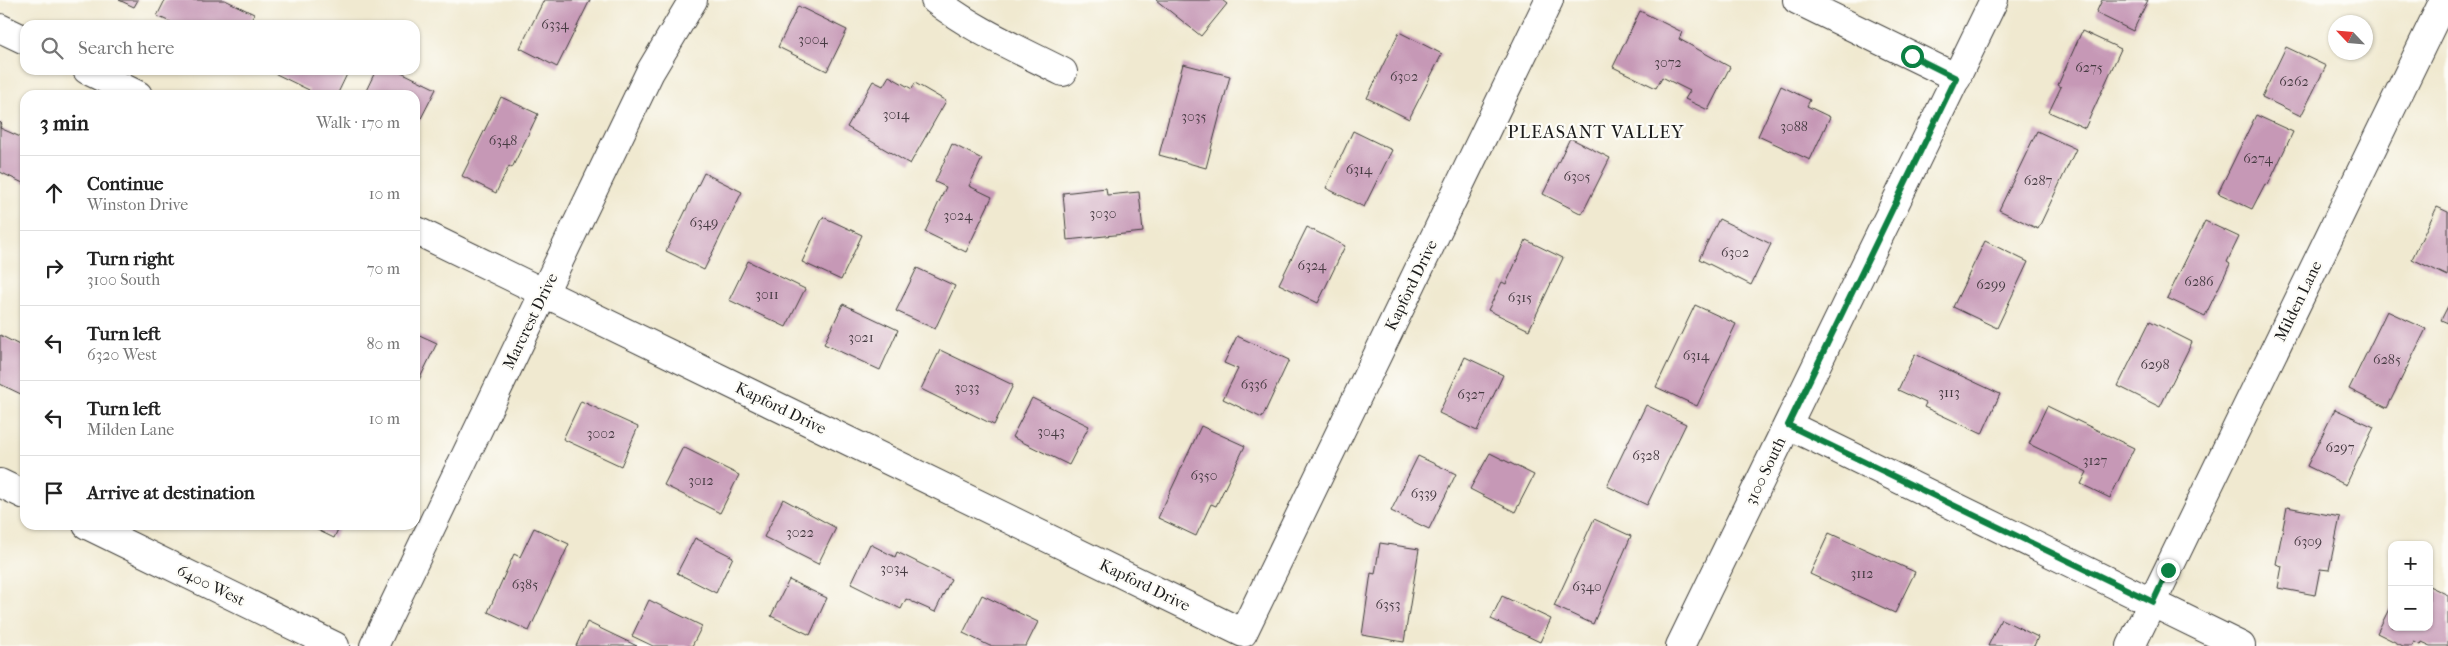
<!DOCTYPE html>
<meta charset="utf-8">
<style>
body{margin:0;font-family:"IM FELL French Canon",serif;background:#f2f2f2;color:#222}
.controls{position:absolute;right:15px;bottom:15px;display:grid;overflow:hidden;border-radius:10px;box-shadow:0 1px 4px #0004}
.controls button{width:45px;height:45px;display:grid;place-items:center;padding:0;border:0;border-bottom:1px solid #e0e0e0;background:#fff;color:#222;font:25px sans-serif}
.compass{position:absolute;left:2328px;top:15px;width:45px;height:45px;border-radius:50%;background:#fff;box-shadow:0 1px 4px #0004;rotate:296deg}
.stop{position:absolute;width:15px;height:15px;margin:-11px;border:4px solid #0b8043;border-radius:50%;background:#fff}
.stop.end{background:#0b8043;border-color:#fff;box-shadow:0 1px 5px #0008}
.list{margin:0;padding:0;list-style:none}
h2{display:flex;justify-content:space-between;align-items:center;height:65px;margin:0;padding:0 20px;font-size:21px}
h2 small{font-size:16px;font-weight:400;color:#767676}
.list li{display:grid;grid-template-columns:32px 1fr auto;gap:15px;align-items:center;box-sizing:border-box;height:75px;padding:0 20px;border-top:1px solid #e0e0e0}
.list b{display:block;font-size:19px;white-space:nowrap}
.list p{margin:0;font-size:16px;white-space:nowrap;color:#767676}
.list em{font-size:16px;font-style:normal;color:#767676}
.icon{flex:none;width:28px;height:28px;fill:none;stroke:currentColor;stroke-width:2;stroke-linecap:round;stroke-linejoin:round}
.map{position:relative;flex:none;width:2448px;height:646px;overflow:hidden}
.search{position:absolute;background:#fff;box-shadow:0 1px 4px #0004;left:20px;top:20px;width:400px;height:55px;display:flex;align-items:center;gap:12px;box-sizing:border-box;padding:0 18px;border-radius:15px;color:#767676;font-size:19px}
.panel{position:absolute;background:#fff;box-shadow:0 1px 4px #0004;left:20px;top:90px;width:400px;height:440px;border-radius:15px}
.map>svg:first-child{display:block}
.building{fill:#c698b6}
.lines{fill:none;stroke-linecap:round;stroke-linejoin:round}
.street-casing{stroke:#3c3b37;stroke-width:30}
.secondary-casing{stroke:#3c3b37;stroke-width:30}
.street{stroke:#fff;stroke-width:28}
.secondary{stroke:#fff;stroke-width:28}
.route{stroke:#0b8043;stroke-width:6}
.labels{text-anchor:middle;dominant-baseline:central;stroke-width:4.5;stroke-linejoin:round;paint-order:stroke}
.number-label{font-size:14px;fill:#463b42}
.street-label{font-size:16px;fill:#1c1c1c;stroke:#fdfcf7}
.neighbourhood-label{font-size:18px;letter-spacing:1px;fill:#1c1c1c;stroke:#fdfcf7}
</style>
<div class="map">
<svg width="2448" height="646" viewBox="0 0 2448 646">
<rect width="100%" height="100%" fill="#fdfcf7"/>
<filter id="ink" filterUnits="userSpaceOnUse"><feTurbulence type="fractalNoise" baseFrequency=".02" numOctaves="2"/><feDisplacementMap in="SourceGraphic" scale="10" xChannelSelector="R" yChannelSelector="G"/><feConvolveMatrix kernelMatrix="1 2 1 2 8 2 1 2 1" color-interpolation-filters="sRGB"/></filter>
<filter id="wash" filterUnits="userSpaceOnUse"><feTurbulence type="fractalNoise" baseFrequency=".0096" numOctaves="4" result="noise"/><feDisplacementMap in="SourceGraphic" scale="20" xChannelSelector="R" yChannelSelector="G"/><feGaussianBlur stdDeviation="1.12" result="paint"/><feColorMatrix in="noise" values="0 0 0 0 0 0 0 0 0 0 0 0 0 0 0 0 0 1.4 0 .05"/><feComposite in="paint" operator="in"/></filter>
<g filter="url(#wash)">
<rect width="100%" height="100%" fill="#f0e9d0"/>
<g id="blocks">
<g class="building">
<polygon points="119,0 138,0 134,7"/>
<polygon points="165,0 225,0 254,14 249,25 177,25 157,16"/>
<polygon points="544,0 590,0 557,67 520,48"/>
<polygon points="1156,0 1222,0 1227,4 1201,36"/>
<polygon points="2102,0 2148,0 2133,31 2096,13"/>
<polygon points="798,6 847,30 827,71 778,47"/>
<polygon points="1640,11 1682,32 1679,39 1730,67 1708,110 1685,99 1690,91 1662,77 1656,88 1613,67"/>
<polygon points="2082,31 2121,49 2085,128 2049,112 2061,87 2058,85"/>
<polygon points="1399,32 1442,54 1409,119 1367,98"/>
<polygon points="2286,47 2326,66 2301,116 2262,97"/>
<polygon points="1183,64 1230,76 1206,168 1159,155"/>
<polygon points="268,70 349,70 337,95 312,95 308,93 309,90"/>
<polygon points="376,70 397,70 436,89 415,130 415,95 364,95"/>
<polygon points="889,76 912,89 915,83 946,101 910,164 847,127 873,81 883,86"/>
<polygon points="1781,86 1810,100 1807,106 1830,117 1810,160 1758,136"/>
<polygon points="501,97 538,114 512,168 509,166 496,193 462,176"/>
<polygon points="2256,115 2293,132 2268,185 2265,184 2252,209 2218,193"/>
<polygon points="0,122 2,124 0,128 25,139 25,184 0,172"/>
<polygon points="1353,131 1392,150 1364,207 1326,188"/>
<polygon points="2037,131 2076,149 2038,229 1999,210"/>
<polygon points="1570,138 1610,158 1582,214 1543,194"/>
<polygon points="952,144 982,159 969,186 992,197 966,252 925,232 946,187 935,182"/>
<polygon points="704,173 742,192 704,270 666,251"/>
<polygon points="1106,188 1107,195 1139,192 1143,232 1067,240 1063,193"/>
<polygon points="2437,207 2448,212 2448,276 2412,259"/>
<polygon points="823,217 862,235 841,280 802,262"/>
<polygon points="1719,219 1771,244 1751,285 1699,259"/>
<polygon points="2205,221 2239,237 2227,262 2230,264 2205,316 2167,298"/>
<polygon points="1307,227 1345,246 1318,303 1279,284"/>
<polygon points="1526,240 1563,258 1529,330 1488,310 1502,282 1506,284"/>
<polygon points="1985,241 2028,262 1997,328 1953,307"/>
<polygon points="748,261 805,289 786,327 729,300"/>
<polygon points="917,268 955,286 935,329 896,311"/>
<polygon points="843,304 898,330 880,370 824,344"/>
<polygon points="1695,305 1736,324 1697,406 1656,387"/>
<polygon points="2448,306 2448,323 2441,320"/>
<polygon points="2387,311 2426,329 2387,408 2349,389"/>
<polygon points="2150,321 2192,342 2160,407 2118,386"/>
<polygon points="415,333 437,343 419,380 415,378"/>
<polygon points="0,335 25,348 25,396 0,384"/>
<polygon points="1237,336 1289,360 1262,418 1223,399 1238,369 1224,363"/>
<polygon points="940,350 1013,385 994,425 921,389"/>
<polygon points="1915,354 2000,394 1982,434 1924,407 1926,403 1898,390"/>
<polygon points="1465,357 1503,375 1477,431 1439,413"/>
<polygon points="1032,398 1089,426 1069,465 1012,437"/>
<polygon points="581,401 638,427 621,466 563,439"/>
<polygon points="1646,405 1686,424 1647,505 1607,486"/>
<polygon points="2047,406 2134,448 2110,498 2081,484 2087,472 2029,444"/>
<polygon points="2335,409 2374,427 2346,485 2307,466"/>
<polygon points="1201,426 1245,446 1216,506 1211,504 1196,536 1158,518"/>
<polygon points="683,447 739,475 720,513 664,485"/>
<polygon points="1490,453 1534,475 1515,512 1470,489"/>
<polygon points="1418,456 1456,474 1429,529 1391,511"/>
<polygon points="783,499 836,528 818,564 764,537"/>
<polygon points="2287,507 2340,517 2329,570 2320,569 2315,595 2278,588 2282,566 2276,564"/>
<polygon points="1594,519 1631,536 1593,624 1554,606"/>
<polygon points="307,525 340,525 334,538"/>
<polygon points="534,528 569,544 529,631 488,612 514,554 520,557"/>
<polygon points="1829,533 1915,572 1895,613 1810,574"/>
<polygon points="695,538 733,557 716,593 677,573"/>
<polygon points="1380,543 1419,549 1404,642 1362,635 1371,573 1375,574"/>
<polygon points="870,544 895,557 897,552 951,579 935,612 906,599 901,609 851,584"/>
<polygon points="789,580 827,598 810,635 771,616"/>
<polygon points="2429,586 2448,595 2448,646 2431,646 2422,642 2421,645 2414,642 2412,646 2403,646 2377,633 2392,603 2392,627 2429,627"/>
<polygon points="982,595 1038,622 1026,646 990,646 963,633"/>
<polygon points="1502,596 1551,619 1540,642 1491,619"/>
<polygon points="649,600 702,626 692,646 653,646 632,636"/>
<polygon points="2001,619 2038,637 2034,646 1988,646"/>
<polygon points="587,622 637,646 576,646"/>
</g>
</g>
</g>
<g filter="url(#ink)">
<use href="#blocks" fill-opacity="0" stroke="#3c3b37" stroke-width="1"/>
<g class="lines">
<defs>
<g id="street">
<path d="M935,0C973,30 1020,50 1063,72"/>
<polyline points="1797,0 1957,78"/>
<polyline points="0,28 25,40"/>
<polyline points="87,70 138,95"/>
<polyline points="415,230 1243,633 1549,0"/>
<polyline points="1788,425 2241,646"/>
<polyline points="374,646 650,72 693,0"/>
<polyline points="2131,646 2444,0"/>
</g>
<g id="secondary">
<polyline points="0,483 25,495"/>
<polyline points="87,525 335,646"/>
<polyline points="1680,646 1994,0"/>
</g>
</defs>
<use href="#street" class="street-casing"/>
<use href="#secondary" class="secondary-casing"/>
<use href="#street" class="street"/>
<use href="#secondary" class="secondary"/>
</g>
</g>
<g class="lines" filter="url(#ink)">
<polyline class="route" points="1912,56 1956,78 1788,425 2153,602 2168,570"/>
</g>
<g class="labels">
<g class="number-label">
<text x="555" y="24">6334</text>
<text x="813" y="39">3004</text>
<text x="1668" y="62">3072</text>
<text x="2089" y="67">6275</text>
<text x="1404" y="76">6302</text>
<text x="2294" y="81">6262</text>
<text x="896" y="114">3014</text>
<text x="1194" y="116">3035</text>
<text x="1794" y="126">3088</text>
<text x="503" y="140">6348</text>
<text x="2258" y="158">6274</text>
<text x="1359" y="169">6314</text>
<text x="1577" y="176">6305</text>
<text x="2038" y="180">6287</text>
<text x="1103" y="213">3030</text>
<text x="958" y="215">3024</text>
<text x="704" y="222">6349</text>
<text x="1735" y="252">6302</text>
<text x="1312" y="265">6324</text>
<text x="2199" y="281">6286</text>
<text x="1991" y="284">6299</text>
<text x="767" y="294">3011</text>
<text x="1520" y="297">6315</text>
<text x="861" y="337">3021</text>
<text x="1696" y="355">6314</text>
<text x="2387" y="359">6285</text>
<text x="2155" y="364">6298</text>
<text x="1254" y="384">6336</text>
<text x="967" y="387">3033</text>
<text x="1949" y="392">3113</text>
<text x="1471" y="394">6327</text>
<text x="1051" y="431">3043</text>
<text x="601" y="433">3002</text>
<text x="2340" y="447">6297</text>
<text x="1646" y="455">6328</text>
<text x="2095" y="460">3127</text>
<text x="1204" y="475">6350</text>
<text x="701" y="480">3012</text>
<text x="1424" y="493">6339</text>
<text x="800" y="532">3022</text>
<text x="2308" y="541">6309</text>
<text x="894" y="568">3034</text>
<text x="1862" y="573">3112</text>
<text x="525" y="584">6385</text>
<text x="1587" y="586">6340</text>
<text x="1388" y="604">6353</text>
</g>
<g class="street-label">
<text transform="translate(1411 285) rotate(-64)">Kapford Drive</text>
<text transform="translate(2298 301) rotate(-64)">Milden Lane</text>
<text transform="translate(530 321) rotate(-64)">Marcrest Drive</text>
<text transform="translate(781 408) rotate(26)">Kapford Drive</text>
<text transform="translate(1765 471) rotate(-64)">3100 South</text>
<text transform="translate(211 585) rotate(26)">6400 West</text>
<text transform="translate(1145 585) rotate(26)">Kapford Drive</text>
</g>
<g class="neighbourhood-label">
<text x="1596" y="132">PLEASANT VALLEY</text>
</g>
</g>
</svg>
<div class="controls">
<button>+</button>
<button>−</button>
</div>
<svg class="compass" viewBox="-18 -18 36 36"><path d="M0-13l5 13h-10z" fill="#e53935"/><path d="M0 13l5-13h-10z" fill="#767676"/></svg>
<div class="stop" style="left:1912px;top:56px"></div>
<div class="stop end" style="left:2168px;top:570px"></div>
<div class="search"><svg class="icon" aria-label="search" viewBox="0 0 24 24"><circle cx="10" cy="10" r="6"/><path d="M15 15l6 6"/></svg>Search here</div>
<section class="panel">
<h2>3 min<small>Walk · 170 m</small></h2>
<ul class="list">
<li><svg class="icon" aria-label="ahead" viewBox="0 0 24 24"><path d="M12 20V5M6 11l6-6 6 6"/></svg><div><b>Continue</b><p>Winston Drive</p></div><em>10 m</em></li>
<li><svg class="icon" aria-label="right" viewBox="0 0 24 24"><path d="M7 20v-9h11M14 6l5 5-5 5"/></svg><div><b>Turn right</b><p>3100 South</p></div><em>70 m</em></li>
<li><svg class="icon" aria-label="left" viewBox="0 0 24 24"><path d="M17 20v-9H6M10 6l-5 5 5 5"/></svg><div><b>Turn left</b><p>6320 West</p></div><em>80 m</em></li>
<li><svg class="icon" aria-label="left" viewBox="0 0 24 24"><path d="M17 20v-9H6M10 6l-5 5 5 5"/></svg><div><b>Turn left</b><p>Milden Lane</p></div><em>10 m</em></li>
<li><svg class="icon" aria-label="arrive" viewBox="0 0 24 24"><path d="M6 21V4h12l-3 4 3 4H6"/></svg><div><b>Arrive at destination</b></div></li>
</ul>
</section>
</div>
